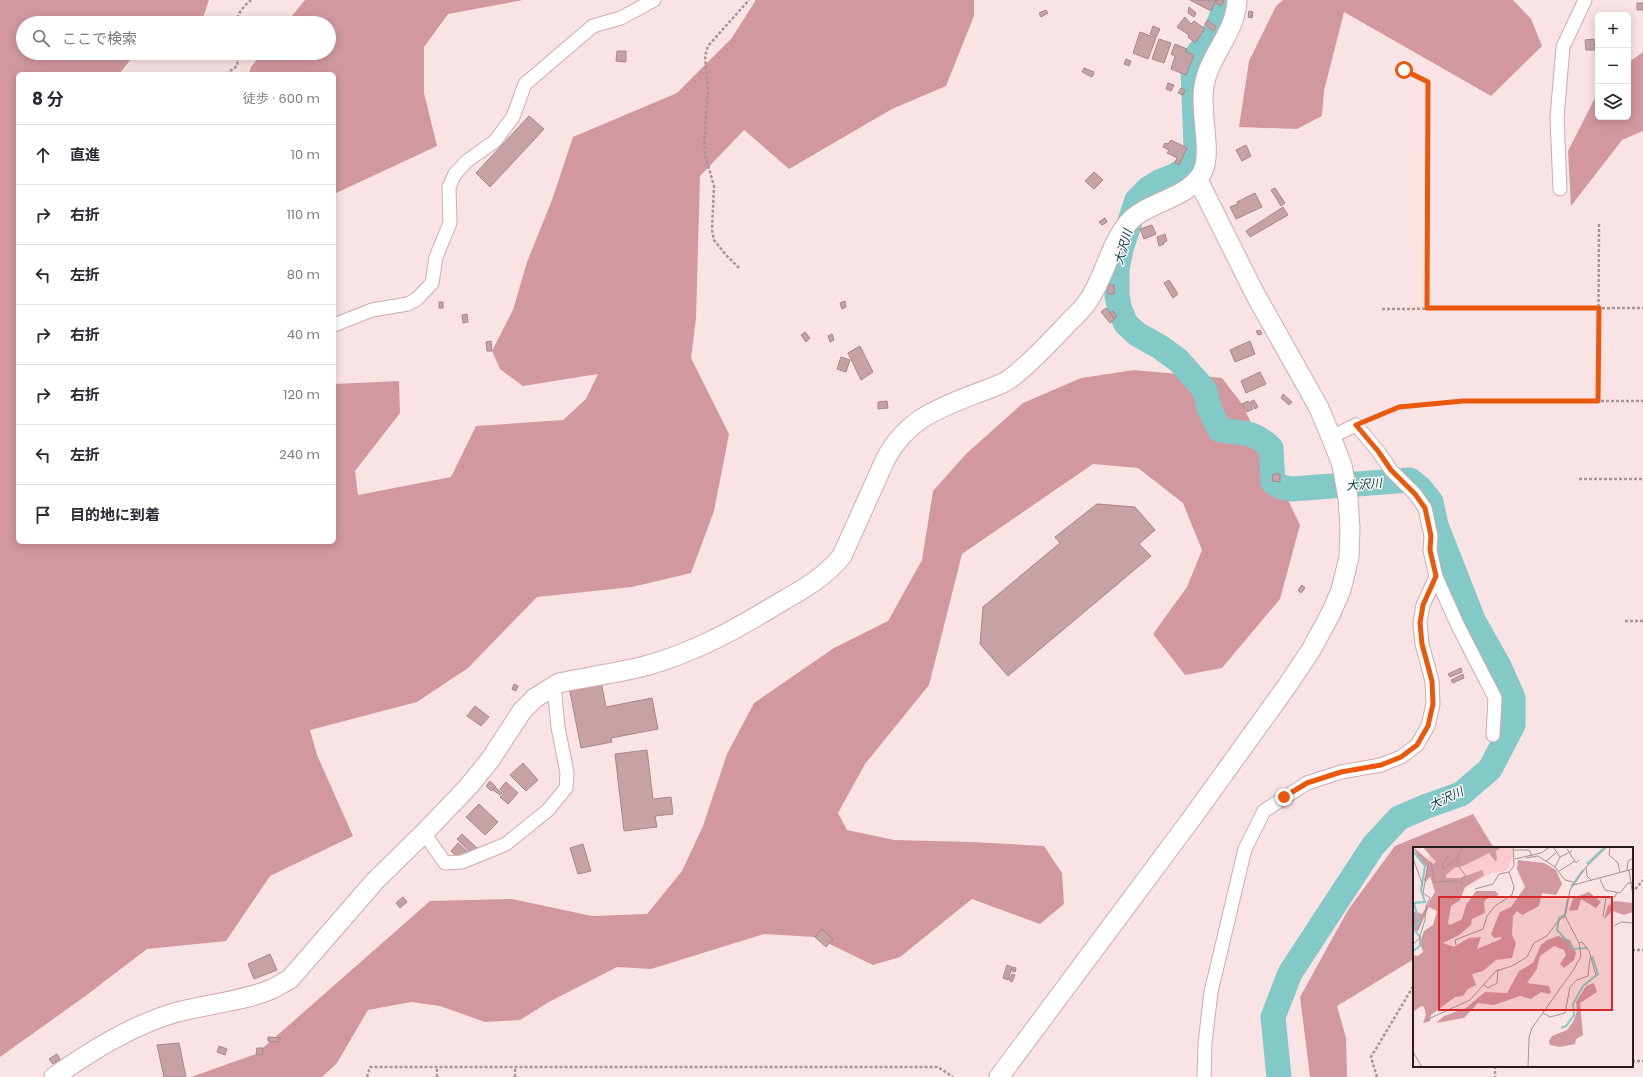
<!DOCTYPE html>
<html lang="ja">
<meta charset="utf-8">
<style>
body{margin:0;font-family:Poppins,"Noto Sans JP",sans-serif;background:#f2f2f3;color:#2b2b33}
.controls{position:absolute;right:12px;top:12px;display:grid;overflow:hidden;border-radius:6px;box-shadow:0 2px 10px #0003}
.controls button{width:36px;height:36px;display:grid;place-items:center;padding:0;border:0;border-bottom:1px solid #e1e1e2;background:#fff;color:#2b2b33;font:20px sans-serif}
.stop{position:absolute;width:12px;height:12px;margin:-9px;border:3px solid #ea580c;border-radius:50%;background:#fff}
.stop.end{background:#ea580c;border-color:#fff;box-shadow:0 1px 4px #0008}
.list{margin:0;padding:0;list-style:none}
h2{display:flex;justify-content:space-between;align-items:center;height:52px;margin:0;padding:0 16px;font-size:17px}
h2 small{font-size:13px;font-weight:400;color:#7c7c81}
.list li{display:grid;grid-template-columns:26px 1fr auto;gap:12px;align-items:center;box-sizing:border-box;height:60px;padding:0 16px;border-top:1px solid #e1e1e2}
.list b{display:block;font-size:15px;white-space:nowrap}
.list em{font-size:13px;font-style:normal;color:#7c7c81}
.icon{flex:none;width:22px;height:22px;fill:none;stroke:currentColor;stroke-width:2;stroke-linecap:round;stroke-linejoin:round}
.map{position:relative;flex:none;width:1643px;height:1077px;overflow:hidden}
.search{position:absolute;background:#fff;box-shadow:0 2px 10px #0003;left:16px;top:16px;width:320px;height:44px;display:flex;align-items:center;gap:10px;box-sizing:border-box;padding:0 14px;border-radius:22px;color:#7c7c81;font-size:15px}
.panel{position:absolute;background:#fff;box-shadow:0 2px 10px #0003;left:16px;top:72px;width:320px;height:472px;border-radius:6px}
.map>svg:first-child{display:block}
.forest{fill:#d298a0}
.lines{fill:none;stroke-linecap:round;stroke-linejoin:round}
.river{stroke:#83c9c7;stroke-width:25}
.building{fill:#c6a2a7;stroke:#a8868a}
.street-casing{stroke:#cfabaf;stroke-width:15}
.secondary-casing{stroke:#cfabaf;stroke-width:21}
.path{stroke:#a99597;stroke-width:2.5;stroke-dasharray:3 2;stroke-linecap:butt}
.street{stroke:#fff;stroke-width:13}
.secondary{stroke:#fff;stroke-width:19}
.route{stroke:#ea580c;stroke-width:5}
.labels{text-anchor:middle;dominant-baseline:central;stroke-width:3;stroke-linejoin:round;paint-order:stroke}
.water-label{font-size:12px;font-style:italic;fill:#034645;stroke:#fcf5f5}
.inset-river{fill:none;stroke:#83c9c7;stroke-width:2}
.inset-road{fill:none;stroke:#a69395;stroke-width:1}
.view{fill:#d62828;fill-opacity:0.15;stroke:#d62828;stroke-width:2}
.inset-edge{fill:none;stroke:#281b1d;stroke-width:2}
</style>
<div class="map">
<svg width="1643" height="1077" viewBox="0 0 1643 1077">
<rect width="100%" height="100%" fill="#fae3e5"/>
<g class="forest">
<polygon points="0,0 209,0 201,23 23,23 23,53 136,53 119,74 18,74 18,542 334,542 334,384 399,381 400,413 355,471 358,495 451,477 476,426 563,420 586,399 598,374 523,386 500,369 492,351 513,310 527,262 552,200 573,137 677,93 731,39 756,0 974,0 974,16 946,86 892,109 789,169 744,130 700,176 696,318 691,358 729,434 714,511 691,573 632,587 537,597 468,668 417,702 310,730 317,755 353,836 270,876 226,941 147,949 84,997 0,1057"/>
<polygon points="305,0 523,0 448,14 424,47 424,93 437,146 334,194 334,74 249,74 251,67 262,53 329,53 329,23 286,23"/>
<polygon points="1283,0 1513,0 1531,19 1542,46 1491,96 1344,12 1324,91 1322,116 1297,129 1239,127 1249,61 1276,6"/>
<polygon points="1643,52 1643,131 1622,140 1571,206 1568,151 1598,92 1598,117 1628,117 1628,63"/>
<polygon points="1134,370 1222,378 1242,404 1300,525 1280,599 1222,668 1185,675 1153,634 1187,587 1202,550 1183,503 1138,468 1093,464 962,554 929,685 865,764 838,813 847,830 894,840 972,842 1044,846 1062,873 1064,904 1040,924 972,899 900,957 873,965 815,937 764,934 651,969 617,967 549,1002 520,1020 485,1022 440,1006 411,1002 368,1010 337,1063 322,1077 191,1077 256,1054 430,901 512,899 592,916 647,914 682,871 703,826 727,754 754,703 834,648 888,621 922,560 933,491 966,454 1023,403 1081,378"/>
<polygon points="1473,814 1494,848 1414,848 1414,959 1337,1006 1346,1038 1347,1077 1310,1077 1300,997 1348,910 1395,846"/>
</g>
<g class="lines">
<path class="river" d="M1225,0L1224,11L1216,30L1197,55L1193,71L1196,146L1192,164L1176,175L1161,181L1148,189L1137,200L1121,249L1117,270V296L1120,310L1126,324L1137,334L1160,347L1178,360L1205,390L1209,408L1220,430C1243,434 1253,430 1271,448L1273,482L1281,487L1292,489L1410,480L1421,489L1431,502L1436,525L1474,622L1499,666L1513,698V725L1490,769L1461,794L1427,806L1399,818L1373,846L1290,973L1273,1017L1279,1077"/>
</g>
<g class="building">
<polygon points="1190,0 1216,0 1211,11"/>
<polygon points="1217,0 1222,0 1224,1 1221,6 1215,2"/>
<rect x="1637" y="3" width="6" height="7"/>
<polygon points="1189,7 1196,13 1194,17 1188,13"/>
<polygon points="1046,10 1048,13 1041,17 1039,13"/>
<polygon points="1249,11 1253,12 1252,18 1248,17"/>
<polygon points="1185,17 1191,24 1194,21 1205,29 1195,43 1188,37 1189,35 1177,27"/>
<polygon points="1208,20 1216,27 1213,31 1205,24"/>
<polygon points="1153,26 1160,29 1156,37 1150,34"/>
<polygon points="1140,32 1156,38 1148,59 1133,53"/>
<polygon points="1159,39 1171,43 1164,63 1152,59"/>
<polygon points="1594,39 1595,50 1586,50 1585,40"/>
<polygon points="1175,44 1187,49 1186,52 1194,55 1186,75 1171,69 1175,56 1171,54"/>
<polygon points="617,51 626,51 626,62 616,61"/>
<polygon points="1126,59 1131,61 1129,66 1124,64"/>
<polygon points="1084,68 1094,72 1092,77 1082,72"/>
<polygon points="1168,83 1174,85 1171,91 1166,89"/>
<polygon points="1181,88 1185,90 1183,95 1178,93"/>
<polygon points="529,116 544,129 490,187 476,173"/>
<polygon points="1171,140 1187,148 1179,165 1175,163 1177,158 1167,153 1169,150 1163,147 1165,143 1168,144"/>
<polygon points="1246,145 1251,156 1242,161 1236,150"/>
<polygon points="1094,172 1103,180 1094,189 1085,181"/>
<polygon points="1275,188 1285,203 1281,206 1271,190"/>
<polygon points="1255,193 1262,207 1236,219 1230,207 1238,204 1237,202"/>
<polygon points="1283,207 1288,215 1250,237 1246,231"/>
<polygon points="1105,218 1107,222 1102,225 1099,222"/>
<polygon points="1152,225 1156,234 1144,239 1140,229"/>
<polygon points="1165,234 1167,241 1164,242 1164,244 1159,246 1157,237"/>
<polygon points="1169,280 1178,294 1173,298 1164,283"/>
<rect x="1108" y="285" width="6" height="9"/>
<polygon points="845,301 846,307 842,309 840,303"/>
<rect x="439" y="302" width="4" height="6"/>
<polygon points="1106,308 1115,319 1110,323 1101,312"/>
<polygon points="1113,311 1117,316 1114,318 1110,313"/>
<polygon points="467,314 468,322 463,323 462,315"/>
<polygon points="1260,330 1262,334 1258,335 1256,331"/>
<polygon points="805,332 810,338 806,342 801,335"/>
<polygon points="832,334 834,340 830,342 828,336"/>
<polygon points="491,341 492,351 487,351 486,342"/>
<polygon points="1250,341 1255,354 1235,362 1230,350"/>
<polygon points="860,346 873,372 861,380 848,353"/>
<polygon points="841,357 850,360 846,372 837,369"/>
<polygon points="1260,372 1266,384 1246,393 1241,381"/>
<polygon points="1283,394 1292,402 1289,405 1281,398"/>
<polygon points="1254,400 1258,407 1255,409 1250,402"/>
<polygon points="887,401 888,408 878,409 878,402"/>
<polygon points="1248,401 1253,409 1247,412 1242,404"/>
<polygon points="1273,474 1280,474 1280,482 1272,481"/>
<polygon points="1097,504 1135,507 1155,530 1139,544 1151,556 1008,676 980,644 983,607 1060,543 1055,537"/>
<polygon points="1302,585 1305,588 1301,593 1298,590"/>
<polygon points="1461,668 1462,672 1450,677 1448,674"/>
<polygon points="1463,674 1464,678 1453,683 1451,680"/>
<polygon points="601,681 606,707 652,698 658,729 611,738 612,742 581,748 569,687"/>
<polygon points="514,684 518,686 516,691 512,689"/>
<polygon points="475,706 489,717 481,726 467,716"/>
<polygon points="647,750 653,799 671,797 673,814 655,816 657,827 624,831 615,754"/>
<polygon points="523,763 538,780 526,791 510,775"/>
<polygon points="490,781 496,787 491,791 486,786"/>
<polygon points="506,782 518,793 508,804 500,797 504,793 500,789"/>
<polygon points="495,787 502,793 500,795 493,790"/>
<polygon points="479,804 498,822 485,835 466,817"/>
<polygon points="462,834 477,848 472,854 457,839"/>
<polygon points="458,843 469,853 462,861 451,851"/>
<polygon points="583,844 591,871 578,874 570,848"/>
<polygon points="403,897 407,902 400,908 396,903"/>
<polygon points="822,929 833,939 826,947 815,937"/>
<polygon points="270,954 277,970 254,979 248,964"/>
<polygon points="1007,965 1012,967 1008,980 1003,978"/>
<polygon points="1013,967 1016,968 1015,972 1012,971"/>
<polygon points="1012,974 1015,975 1012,982 1009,980"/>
<polygon points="268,1037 280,1038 280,1042 268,1041"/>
<polygon points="179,1043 186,1077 164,1077 157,1045"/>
<polygon points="219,1046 227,1049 225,1055 217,1052"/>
<polygon points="257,1048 263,1048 262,1055 256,1054"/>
<polygon points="57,1054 60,1059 53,1064 49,1059"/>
</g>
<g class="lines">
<defs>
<g id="street">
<polyline points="1560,189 1557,117 1563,47 1585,0"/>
<polyline points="334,325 372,310 408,304 417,299 432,283 436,257 450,223 449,187 455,174 467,161 495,141 513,117 525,84 593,26 621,18 654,0"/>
<polyline points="1331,437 1356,425 1378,451 1391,470 1415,494 1425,508 1431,536 1430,550 1436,577 1458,626 1495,698 1493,735"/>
<polyline points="424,833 445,863 462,862 506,844 548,810 566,788 567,773 558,727 554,686"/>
<polyline points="1204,1077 1205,1043 1211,992 1245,849 1264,811 1307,783 1341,772 1381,765 1401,757 1417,745 1428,726 1433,704 1432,681 1422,644 1420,623 1423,605 1436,577"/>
</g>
<g id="secondary">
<path d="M54,1077C89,1052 133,1025 174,1013C206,1004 241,1002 272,989C278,986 284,982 290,979L375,881L424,833L468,787L490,760L522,711L535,698L559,683C587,677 617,673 645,666C693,653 737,629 779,603C802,590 825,577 842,556L886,458C908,418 939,408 980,392C990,388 1002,385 1011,378C1032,362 1051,341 1069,322C1076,315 1083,309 1088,301C1105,277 1109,246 1128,223C1147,201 1187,200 1202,173C1213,153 1199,111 1204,86C1209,55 1236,33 1237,0"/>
<polyline points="999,1077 1192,818 1287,686 1311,650 1330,615 1341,590 1349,557 1350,528 1348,498 1342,465 1331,437 1319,408 1255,294 1198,180"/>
</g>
</defs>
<use href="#street" class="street-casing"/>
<use href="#secondary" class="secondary-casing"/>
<g class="path">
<path d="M237,23C237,13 244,6 251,0"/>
<polyline points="1404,70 1428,82 1427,308"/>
<polyline points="226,74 237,66 239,53"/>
<polyline points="1599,224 1598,401 1643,401"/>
<polyline points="739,268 726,255 714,240 712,230 714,186 706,158 704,143 708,90 705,56 708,46 749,0"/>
<polyline points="1382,309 1643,308"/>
<polyline points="1368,420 1399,407 1463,401 1598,401"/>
<polyline points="1579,479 1643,479"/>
<polyline points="1625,621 1643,621"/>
<polyline points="1632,893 1643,880"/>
<polyline points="1632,950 1643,950"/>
<polyline points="1632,1061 1643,1061"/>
<polyline points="1495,1066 1495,1077"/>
<polyline points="367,1077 370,1067 938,1067 953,1077"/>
<polyline points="437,1077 437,1067"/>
<polyline points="515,1077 515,1068"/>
<polyline points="1377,1077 1371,1057 1414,985"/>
</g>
<use href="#street" class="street"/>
<use href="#secondary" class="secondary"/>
</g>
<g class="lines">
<polyline class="route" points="1284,797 1307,783 1341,772 1381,765 1401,757 1417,745 1428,726 1433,704 1432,681 1422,644 1420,623 1423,605 1436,576 1430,550 1431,536 1425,508 1415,494 1391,470 1378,451 1356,425 1399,407 1463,401 1598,401 1599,308 1427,308 1428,82 1404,70"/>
</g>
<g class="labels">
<g class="water-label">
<text transform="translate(1123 247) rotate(-74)">大沢川</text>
<text transform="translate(1364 484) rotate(-5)">大沢川</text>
<text transform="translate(1446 798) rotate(-25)">大沢川</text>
</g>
</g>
<g transform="translate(1413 847)">
<rect width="220" height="220" fill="#fae3e5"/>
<path d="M18,0H99L100,8L97,19L93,24L78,26L50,42L14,31V15Z" fill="#fccad0"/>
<path d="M0,0L20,17L23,15L10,0H89L83,4L84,13L82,14L76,6L50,19L41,21L33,28V31H47L69,23L71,28L52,40L47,53L38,59L35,76L37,78L49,72L53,58L63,44H82L86,48L73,52L71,55L72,66L59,72L58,78L46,88L30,96L41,100L56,91L68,90L64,102L88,92L89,90L81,91L78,87L87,65L98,60L112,40L104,22L105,13L131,16L143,23L149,37L143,48L129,46L126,59L109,68L104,64L100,69L99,88L103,96L99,111L83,113L70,124L59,127L63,138L55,142L50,149L42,150L18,168L17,174L10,176L13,168L11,160L8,159L0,165V108L5,109L10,105L7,95L11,84L20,78L24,64L16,60L5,84L0,82V64L9,67L22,45L17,29L13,35L11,33L14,20L8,16ZM176,45L188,55L183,61L168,52L165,63L156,64L160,51ZM202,54L220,56V65L211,68L199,64L191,72L195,59ZM145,89L157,93L163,106L161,113L151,121L147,117L153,108L151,103L141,99L127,109L124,122L114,136L136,139L138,145L136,147L128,145L118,152L107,149L81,158L65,156L51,171L23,176L31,169L53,161L72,145L94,146L106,124L120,116L128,98L134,93ZM181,136L184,145L167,156L170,188L163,192L162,197L147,200L137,198L136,194L139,189L154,183L160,175L164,164L163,155L173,139Z" fill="#d298a0"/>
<path class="inset-river" d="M0,4L12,19L8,43L12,55L1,56L6,75L0,81L7,90V99L0,104M174,17L191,1M158,40L170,23M155,52L152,68L146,71L144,83L161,102L175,101M148,181L153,179L161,168L160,157L170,139L185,127L179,109"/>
<path class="inset-road" d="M140,0L147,10L142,20M197,0L196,8L205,16L207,26M154,2L163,16L166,13M100,3H116L119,9M36,8L29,19L31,22L45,10L49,0M147,10L159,4M0,11L10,39M113,11L125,9L142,20L152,33L160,35M102,12L128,6L137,0M133,14L144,5M18,15L21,35L45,34L49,37V31L53,29L46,20L44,11M173,20L174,29L179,34M216,23L218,36M146,24L162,14M214,24L215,14L220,11M187,32L192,43L207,46L215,36H220M218,36L220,49M160,38L220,22M62,42L80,37L86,27L96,25L101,19L100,0M190,70L193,50H202L204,45M201,79L208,75L220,76M166,96L169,95L176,104L183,128M0,97L6,92L12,73L13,59L17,51L10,46L15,18M43,98L42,93L70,82L74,69L82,59L99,48L101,40L96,25M71,138L75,141L84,136L85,122M130,166L137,170L152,166L157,140L164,133L175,129L177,111M13,173L57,153L83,124L99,119L114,110L121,96L134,89L145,74L152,69M0,205L9,220M115,220L116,190L119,181L161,122L168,109L166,96L152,69L157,43L173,20L194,0"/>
<path class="view" d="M26,50H199V163H26Z"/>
<rect width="220" height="220" class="inset-edge"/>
</g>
</svg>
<div class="controls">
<button>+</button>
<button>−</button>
<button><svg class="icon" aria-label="layers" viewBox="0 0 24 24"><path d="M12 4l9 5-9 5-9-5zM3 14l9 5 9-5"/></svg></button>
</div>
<div class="stop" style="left:1404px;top:70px"></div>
<div class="stop end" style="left:1284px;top:797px"></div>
<div class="search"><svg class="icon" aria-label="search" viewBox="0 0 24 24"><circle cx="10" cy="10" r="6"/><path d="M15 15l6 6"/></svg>ここで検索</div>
<section class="panel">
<h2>8 分<small>徒歩 · 600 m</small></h2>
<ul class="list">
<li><svg class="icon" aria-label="ahead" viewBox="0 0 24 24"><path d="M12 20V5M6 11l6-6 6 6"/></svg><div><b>直進</b></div><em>10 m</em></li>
<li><svg class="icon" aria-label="right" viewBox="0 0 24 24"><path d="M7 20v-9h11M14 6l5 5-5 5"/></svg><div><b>右折</b></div><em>110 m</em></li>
<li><svg class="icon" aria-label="left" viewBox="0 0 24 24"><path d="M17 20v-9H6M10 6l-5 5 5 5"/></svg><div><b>左折</b></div><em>80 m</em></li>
<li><svg class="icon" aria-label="right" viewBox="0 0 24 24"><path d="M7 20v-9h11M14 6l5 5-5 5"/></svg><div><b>右折</b></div><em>40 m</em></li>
<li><svg class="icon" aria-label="right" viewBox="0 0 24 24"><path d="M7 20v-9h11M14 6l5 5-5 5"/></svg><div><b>右折</b></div><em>120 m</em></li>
<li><svg class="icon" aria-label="left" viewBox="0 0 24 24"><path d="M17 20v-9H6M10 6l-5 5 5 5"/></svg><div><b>左折</b></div><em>240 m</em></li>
<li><svg class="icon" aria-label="arrive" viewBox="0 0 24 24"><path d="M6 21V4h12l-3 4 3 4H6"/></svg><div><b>目的地に到着</b></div></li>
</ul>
</section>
</div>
